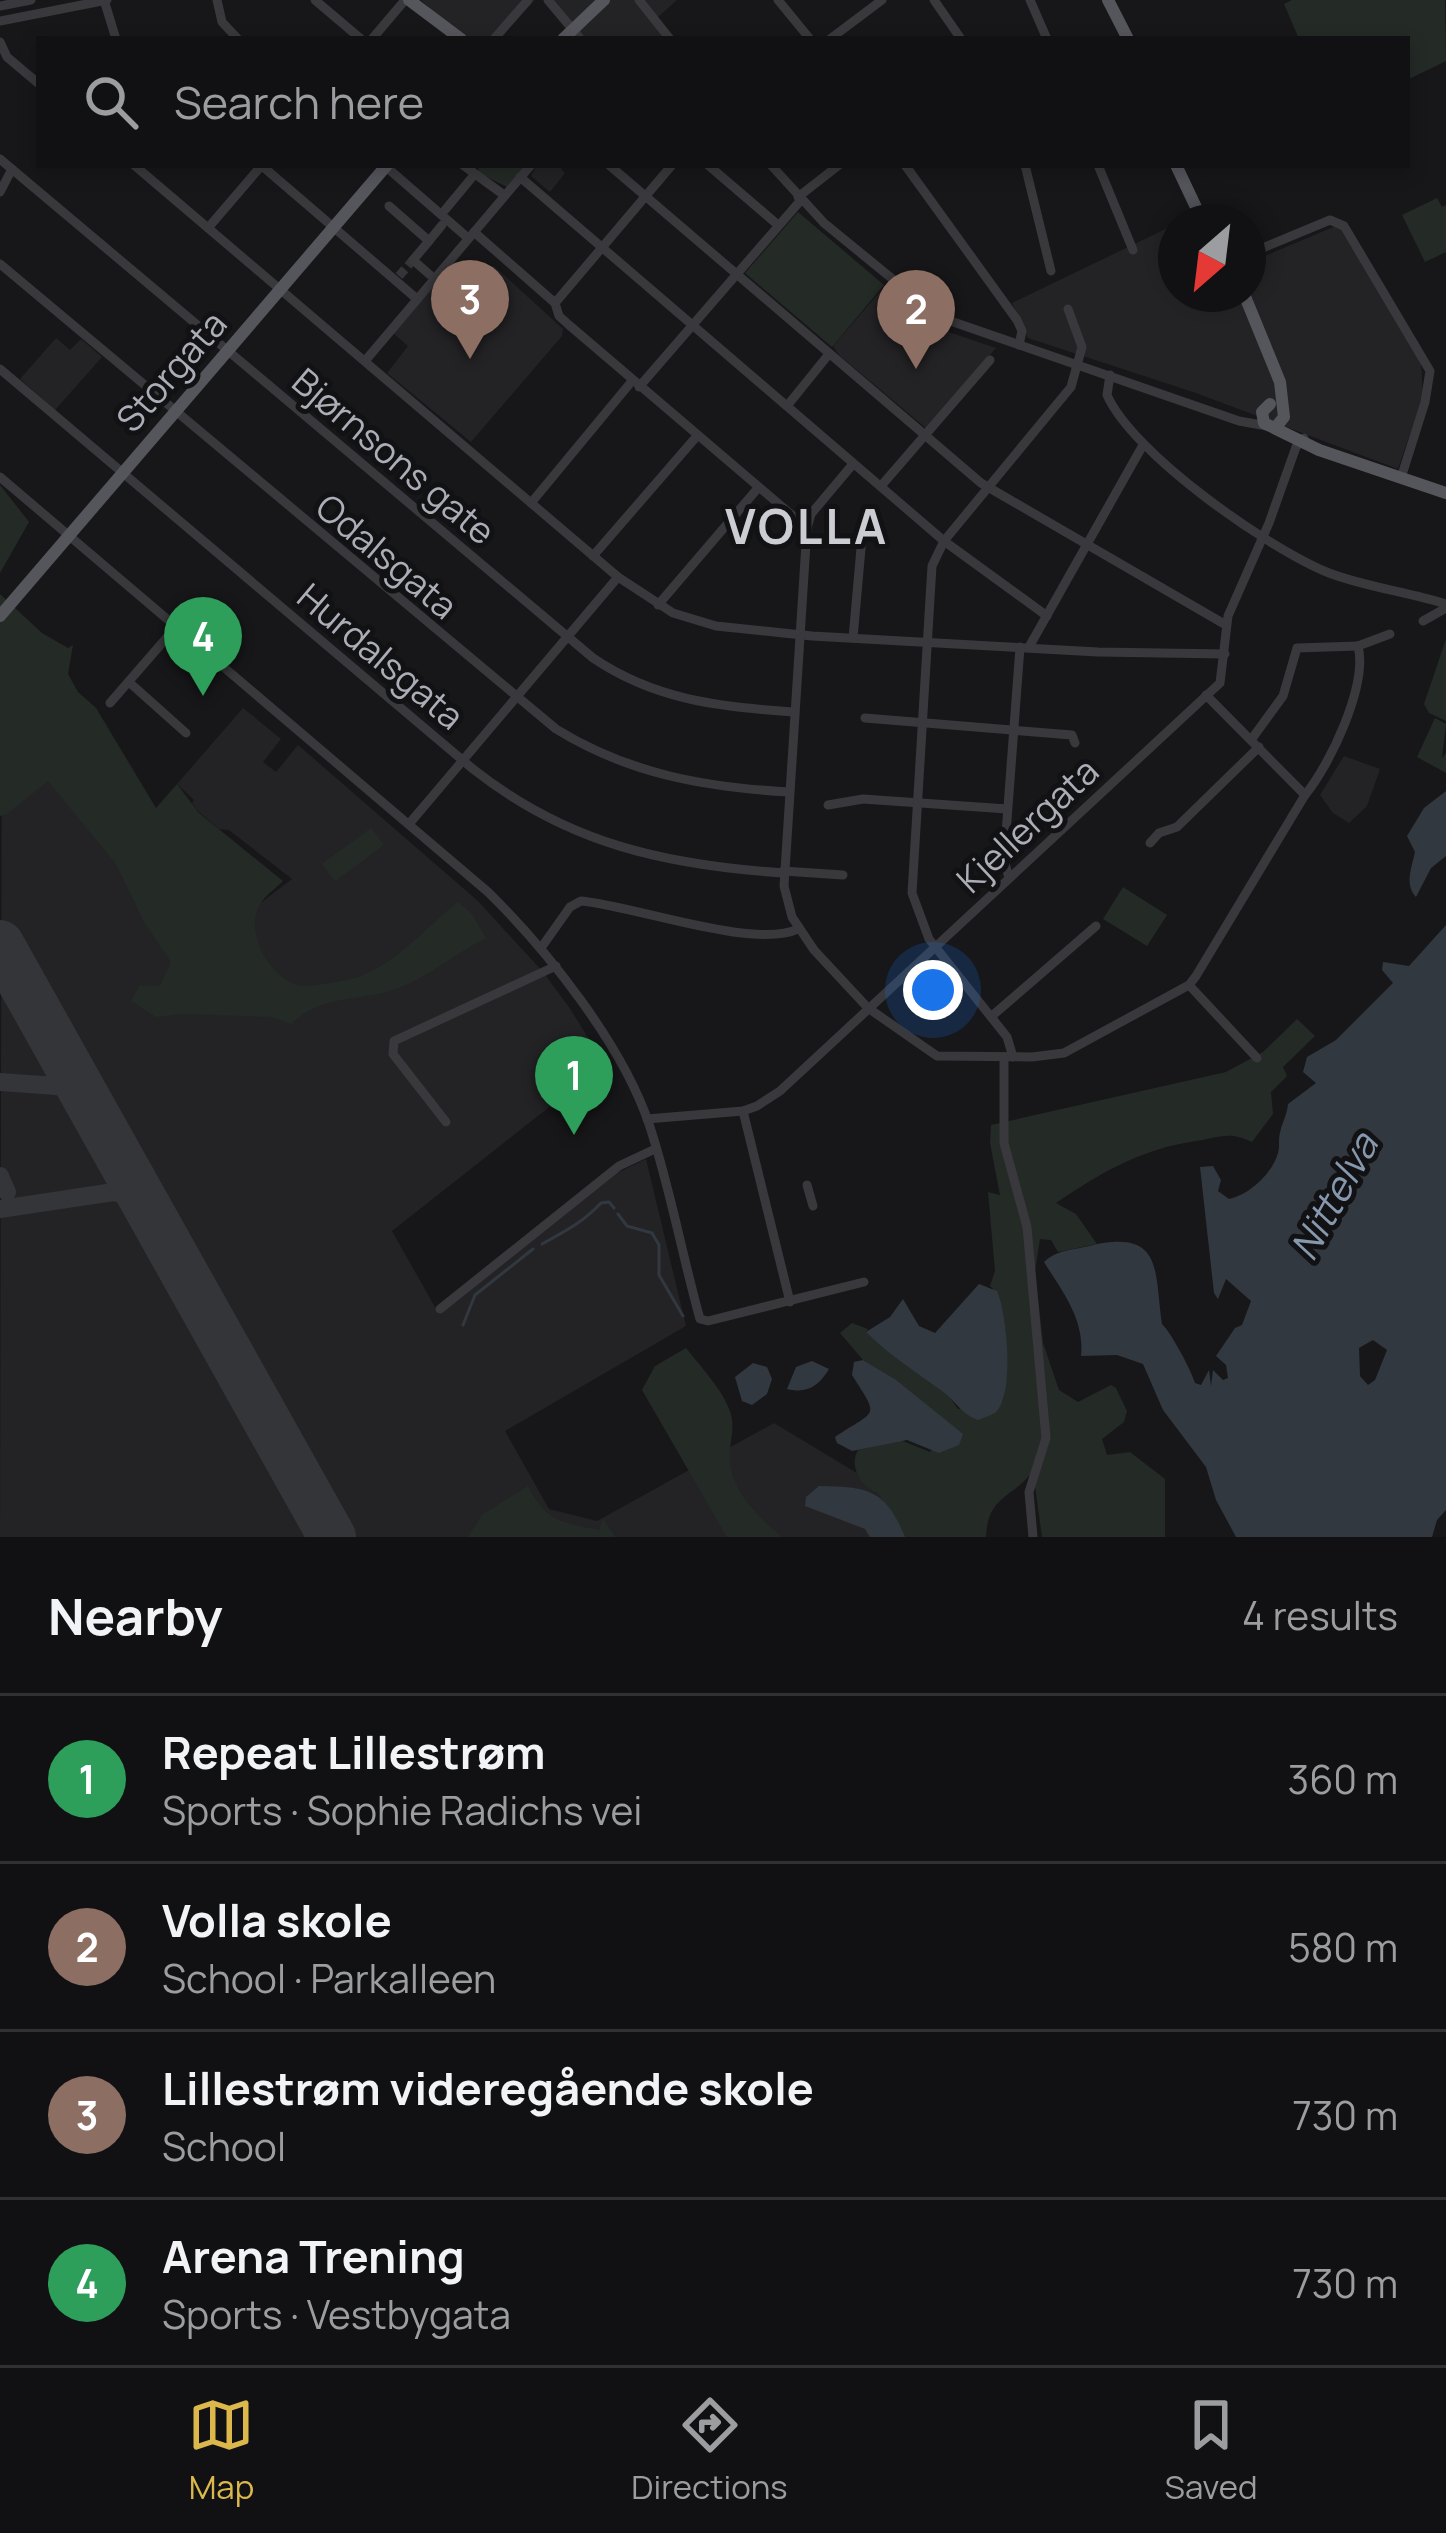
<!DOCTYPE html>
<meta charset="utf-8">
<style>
body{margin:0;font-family:Manrope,sans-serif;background:#1e1f21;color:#f1f3f6}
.compass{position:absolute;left:1158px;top:204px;width:108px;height:108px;border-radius:50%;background:#111113;box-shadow:0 6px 18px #0003;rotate:208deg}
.you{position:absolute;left:933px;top:990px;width:42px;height:42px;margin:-30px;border:9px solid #fff;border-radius:50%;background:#1a73e8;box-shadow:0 0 0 18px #1a73e833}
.badge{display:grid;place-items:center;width:78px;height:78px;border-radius:50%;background:#dcb84c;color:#fff;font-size:39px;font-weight:700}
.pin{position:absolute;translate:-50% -99px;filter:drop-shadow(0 3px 6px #0008)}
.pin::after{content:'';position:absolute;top:63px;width:42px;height:36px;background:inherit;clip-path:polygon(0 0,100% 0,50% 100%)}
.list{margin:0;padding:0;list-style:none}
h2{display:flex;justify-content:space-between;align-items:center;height:156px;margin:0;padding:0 48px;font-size:51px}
h2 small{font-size:39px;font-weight:400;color:#9c9da0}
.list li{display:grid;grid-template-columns:78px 1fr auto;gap:36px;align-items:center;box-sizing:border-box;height:168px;padding:0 48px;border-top:3px solid #303133}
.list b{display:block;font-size:45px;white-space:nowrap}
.list p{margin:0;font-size:39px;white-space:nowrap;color:#9c9da0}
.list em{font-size:39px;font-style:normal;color:#9c9da0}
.icon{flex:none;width:66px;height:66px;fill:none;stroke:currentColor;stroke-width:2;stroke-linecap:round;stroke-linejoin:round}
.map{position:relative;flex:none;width:1446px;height:1537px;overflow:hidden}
.search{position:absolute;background:#111113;box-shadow:0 6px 18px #0003;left:36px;right:36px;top:36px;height:132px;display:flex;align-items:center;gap:30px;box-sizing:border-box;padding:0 42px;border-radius:0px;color:#9c9da0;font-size:45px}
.sheet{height:828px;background:#111113}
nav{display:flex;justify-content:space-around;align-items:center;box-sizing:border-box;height:168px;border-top:3px solid #303133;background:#111113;font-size:33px;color:#9c9da0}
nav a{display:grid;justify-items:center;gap:6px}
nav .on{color:#dcb84c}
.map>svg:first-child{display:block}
.built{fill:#232326}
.green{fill:#242a25}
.water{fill:#323840;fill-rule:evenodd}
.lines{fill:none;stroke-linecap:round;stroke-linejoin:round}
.stream{stroke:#323840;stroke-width:3}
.taxiway{stroke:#343538;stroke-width:18}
.runway{stroke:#343538;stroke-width:48}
.minor-tunnel{stroke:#353539;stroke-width:9;stroke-dasharray:9 4.5;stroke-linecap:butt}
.minor{stroke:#39393d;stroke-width:9}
.major{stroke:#55565c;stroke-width:12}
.labels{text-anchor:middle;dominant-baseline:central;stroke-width:10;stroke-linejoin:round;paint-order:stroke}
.street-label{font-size:36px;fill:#abadb7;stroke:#121214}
.water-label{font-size:39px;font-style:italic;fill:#8698ae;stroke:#121214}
.district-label{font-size:48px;font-weight:bold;letter-spacing:3px;fill:#cbcdd3;stroke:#121214}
</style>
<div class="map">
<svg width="1446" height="1537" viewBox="0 0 1446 1537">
<rect width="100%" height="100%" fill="#171719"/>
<g class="built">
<polygon points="421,0 535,0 499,39 463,39"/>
<polygon points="545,0 677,0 658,17 665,39 583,39"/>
<polygon points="537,165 564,165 561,169 565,173 550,192 531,176"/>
<polygon points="1176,224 1176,294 1248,294 1248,263 1338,225 1421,360 1423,396 1398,469 1196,393 1028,338 1012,303"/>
<polygon points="494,266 563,329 562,336 471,442 387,373 408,346 393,333 448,270 473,287"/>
<polygon points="885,286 943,330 996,348 926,428 839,355 833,346"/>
<polygon points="56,338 70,350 81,339 102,357 55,410 20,379"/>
<polygon points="2,627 96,708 225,930 292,879 229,830 219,829 199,812 192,803 194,800 177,784 243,708 281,739 263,762 276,772 298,745 478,901 544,973 571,1010 604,1064 392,1231 439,1314 617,1173 646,1159 686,1326 505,1431 549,1509 597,1521 774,1423 900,1499 911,1537 0,1537"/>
<polygon points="1344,756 1380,769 1367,806 1349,823 1333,813 1320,795"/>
</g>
<g class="green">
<polygon points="1292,0 1445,0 1446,61 1407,80 1407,39 1299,39 1284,4"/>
<polygon points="478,165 526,165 507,187 479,173"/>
<polygon points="1437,198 1442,207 1446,205 1446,252 1425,262 1402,215"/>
<polygon points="798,212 884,285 832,347 745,273"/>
<polygon points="0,485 29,522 0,573"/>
<path d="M0,594L42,633L68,648L73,645L68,674L78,692L96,708L156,808L177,784L199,813L283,881C275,889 263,897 258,908C246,934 270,977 297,985C306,988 342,981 352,979C397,965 422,930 458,902L472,914L486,938C456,953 427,978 396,989C359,1002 321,994 291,1024L272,1017L182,1014L156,1017L131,1001L140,985L160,986L171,962L143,920L116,864L48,781L7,814L0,816Z"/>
<polygon points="1446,639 1446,721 1429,713 1424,704"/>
<polygon points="1435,718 1446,724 1442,758 1446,753 1446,773 1417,757"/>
<polygon points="371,828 384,845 335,881 322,864"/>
<polygon points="1123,887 1167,915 1147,946 1103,919"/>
<path d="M1297,1019L1315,1036L1283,1067L1287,1076L1271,1092L1273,1114L1252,1142C1229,1131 1221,1137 1196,1141C1141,1149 1102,1172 1056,1203L1076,1214L1097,1244L1058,1252L1051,1240L1040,1239L1035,1271L1043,1343L1059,1390L1078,1402L1111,1385L1116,1388L1127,1411L1124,1422L1102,1439L1107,1455L1130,1452L1165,1479V1537H1042L1033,1471C1011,1500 988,1495 986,1537H905L878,1493C862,1487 848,1467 858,1450L898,1439L930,1452L947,1422L895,1379L863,1360L840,1333L852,1323L868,1329L866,1332L948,1395L958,1409L1003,1401C1008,1375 1011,1304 990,1286L995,1271L988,1192L1000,1195L990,1143L991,1125L1226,1072L1263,1052Z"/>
<path d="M686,1348C701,1367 722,1389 730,1411C736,1429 729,1441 730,1459C730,1490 760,1519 782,1537H727L642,1390L655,1366Z"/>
<path d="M528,1486C546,1522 561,1522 599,1530L603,1519L615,1537H468L482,1515Z"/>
</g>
<g class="water">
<path d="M1446,791V856L1431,868L1416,897C1404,884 1412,867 1415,852L1407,836L1424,808Z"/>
<path d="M1446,925V1510L1437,1520L1432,1537H1236L1216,1500L1206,1467L1163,1410L1143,1364L1117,1355L1081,1356C1085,1319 1062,1291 1044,1262C1056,1250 1073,1250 1089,1246C1164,1228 1154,1271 1162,1324C1172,1334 1191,1370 1195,1383L1201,1385L1209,1370L1211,1386L1213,1370L1223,1380L1228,1378L1226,1365L1216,1356L1235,1328L1242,1325L1251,1301L1226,1279L1218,1299L1214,1293L1200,1167L1213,1166L1221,1180L1218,1191L1229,1199C1249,1195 1272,1174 1278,1153C1280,1146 1278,1139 1280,1133C1282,1122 1287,1116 1288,1104L1316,1083L1303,1072L1307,1057L1336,1040L1393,983L1382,970L1383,962L1409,966ZM1373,1340L1387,1350L1375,1380L1368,1385L1360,1376L1359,1348Z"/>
<path d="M979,1284L997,1291C1007,1313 1015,1395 996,1412C994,1414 981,1419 978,1420C961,1414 956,1401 942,1391C916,1372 889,1355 866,1332L890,1317L903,1299L919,1326L935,1333Z"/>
<path d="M863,1360L895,1379L963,1434L959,1445L939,1453L907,1440L852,1451L837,1443L835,1437C877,1409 880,1419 852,1375L854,1362Z"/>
<path d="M812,1361L829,1369C819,1386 807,1394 787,1389L796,1367Z"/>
<polygon points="753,1363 767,1367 772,1379 767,1394 752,1405 742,1401 735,1377"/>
<path d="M819,1486C867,1487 885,1488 905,1537H870L865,1529L805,1506L806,1497Z"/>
</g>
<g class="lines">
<g class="stream">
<polyline points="618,1214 627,1226 652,1233 659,1245 659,1275 683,1316"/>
<path d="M542,1244C567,1230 582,1223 601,1203L609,1202L614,1208"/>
<polyline points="463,1325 475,1295 533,1249"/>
</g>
<g class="taxiway">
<polyline points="67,1064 66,1082 56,1086 79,1091 88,1101"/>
<polyline points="0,1082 56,1086"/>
<polyline points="0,1176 7,1192"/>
<polyline points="117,1193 125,1186 124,1165"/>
<polyline points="0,1209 127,1190 145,1202"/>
</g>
<polyline class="runway" points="0,944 332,1537"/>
<polyline class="minor-tunnel" points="399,276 413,260"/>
<g class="minor">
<polyline points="104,0 116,39"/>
<polyline points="217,0 222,22 238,39"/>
<polyline points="315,0 361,39"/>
<polyline points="548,0 579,37"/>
<polyline points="639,0 670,39"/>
<polyline points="778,0 810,39"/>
<polyline points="934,0 961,39"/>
<polyline points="1030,0 1047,39"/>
<polyline points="0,6 31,0"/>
<polyline points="0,21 107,0"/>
<polyline points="372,39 405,0"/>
<polyline points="494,39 528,0"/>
<polyline points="830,39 882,0"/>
<polyline points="0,42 7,57 39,84"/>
<path d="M0,159L593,658C655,700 720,707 793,712"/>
<polyline points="134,165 618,577 673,613 716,626 812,636 1098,652 1225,654"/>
<polyline points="261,165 417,299"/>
<polyline points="384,165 468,238"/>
<polyline points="463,165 504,195"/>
<polyline points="609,165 981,483 1226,625"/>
<polyline points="708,165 778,225"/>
<polyline points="771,165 824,223 939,317 1239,421 1267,426"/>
<polyline points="905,165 1017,320 1022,331 1019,345"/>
<polyline points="1025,165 1051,271"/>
<polyline points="1098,165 1133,250"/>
<polyline points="520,177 944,541 1047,616"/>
<polyline points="0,192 12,169"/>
<polyline points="798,197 839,165"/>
<polyline points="389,206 429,241 413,260 430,275"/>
<polyline points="445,210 474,175"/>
<polyline points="208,228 262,165"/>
<polyline points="474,232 555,303 559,316 569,325 807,528"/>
<polyline points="429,241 442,225"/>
<polyline points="1248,254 1330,220 1344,226 1430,371 1425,402 1401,478"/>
<path d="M0,264L556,729C629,774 704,787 788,792"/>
<polyline points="555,303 672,165"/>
<polyline points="365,361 531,165"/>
<path d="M0,369L473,769C568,844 666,865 783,873"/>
<path d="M1110,375L1107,395C1133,454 1269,549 1329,573C1366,587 1408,592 1446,604"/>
<polyline points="639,387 801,200"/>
<polyline points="787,406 829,354"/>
<polyline points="853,464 811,514 807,528 784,886 792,917 814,950 868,1008 937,1056 1032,1057 1064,1053 1189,985 1196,976 1305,795 1206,695"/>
<path d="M0,477L488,892C547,950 622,1044 649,1124C670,1187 682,1255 700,1319L708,1321L864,1282"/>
<polyline points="881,486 990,360"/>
<polyline points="531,503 632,381"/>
<polyline points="593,556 697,436"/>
<polyline points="658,605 758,488"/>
<polyline points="1423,621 1446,608"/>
<polyline points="853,638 862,537"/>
<polyline points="1358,646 1390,634"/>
<polyline points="1029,647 1143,445"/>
<polyline points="130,683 186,733"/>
<polyline points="110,703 176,627"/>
<polyline points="865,718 1072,735 1075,743"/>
<path d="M1251,740L1283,696L1297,648L1358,646C1368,685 1330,765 1305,795"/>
<polyline points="828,805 863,799 1007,809"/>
<polyline points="409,824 618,577"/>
<polyline points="1150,843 1159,833 1177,827 1259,747"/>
<polyline points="783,871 843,875"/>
<polyline points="1009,878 1004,860 1020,647"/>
<path d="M541,948L570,907L581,901C631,905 754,950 798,929"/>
<polyline points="1189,985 1257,1058"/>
<polyline points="992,1016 1096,926"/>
<polyline points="1004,1057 1004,1143 1027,1227 1046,1438 1029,1492 1033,1537"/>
<polyline points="1013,1057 1007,1037 929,939 912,893 932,566 944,541 1071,387 1082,347 1068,309"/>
<polyline points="743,1111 790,1302"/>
<polyline points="647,1119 743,1111 757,1106 780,1091 1220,683 1228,616 1269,523 1296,447 1304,438"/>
<polyline points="446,1122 393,1054 394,1041 556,966"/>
<polyline points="807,1185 813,1206"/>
<polyline points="440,1309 619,1166 655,1149"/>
</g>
<g class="major">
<polyline points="409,0 461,39"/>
<polyline points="1108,0 1128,39"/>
<polyline points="563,39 604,0"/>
<polyline points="1176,165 1203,222"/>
<polyline points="1244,294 1280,382 1284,417 1276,427"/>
<polyline points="1270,404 1262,412 1264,423 1319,450 1446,493"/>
<polyline points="0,616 387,165"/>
</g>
</g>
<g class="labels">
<g class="street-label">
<text transform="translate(171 371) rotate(-49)">Storgata</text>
<text transform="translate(394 456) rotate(40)">Bjørnsons gate</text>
<text transform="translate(387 556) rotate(40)">Odalsgata</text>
<text transform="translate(381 656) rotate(40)">Hurdalsgata</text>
<text transform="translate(1027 825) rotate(-43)">Kjellergata</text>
</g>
<g class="water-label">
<text transform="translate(1333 1196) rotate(-61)">Nittelva</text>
</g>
<g class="district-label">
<text x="807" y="525">VOLLA</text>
</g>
</g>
</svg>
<svg class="compass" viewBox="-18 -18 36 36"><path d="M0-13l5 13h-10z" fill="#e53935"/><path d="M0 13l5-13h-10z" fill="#9c9da0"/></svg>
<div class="you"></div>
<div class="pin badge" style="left:574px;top:1135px;background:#2e9e5b">1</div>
<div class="pin badge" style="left:916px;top:369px;background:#8d6e63">2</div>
<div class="pin badge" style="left:470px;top:359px;background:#8d6e63">3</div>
<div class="pin badge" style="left:203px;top:696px;background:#2e9e5b">4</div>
<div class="search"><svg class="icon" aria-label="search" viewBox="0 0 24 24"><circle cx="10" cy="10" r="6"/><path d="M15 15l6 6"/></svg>Search here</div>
</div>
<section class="sheet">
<h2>Nearby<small>4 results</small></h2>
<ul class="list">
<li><span class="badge" style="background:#2e9e5b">1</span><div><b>Repeat Lillestrøm</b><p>Sports · Sophie Radichs vei</p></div><em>360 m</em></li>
<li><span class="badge" style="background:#8d6e63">2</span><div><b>Volla skole</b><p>School · Parkalleen</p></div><em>580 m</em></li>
<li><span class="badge" style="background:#8d6e63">3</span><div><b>Lillestrøm videregående skole</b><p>School</p></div><em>730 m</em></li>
<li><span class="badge" style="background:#2e9e5b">4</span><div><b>Arena Trening</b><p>Sports · Vestbygata</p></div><em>730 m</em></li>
</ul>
</section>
<nav>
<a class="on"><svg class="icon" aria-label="map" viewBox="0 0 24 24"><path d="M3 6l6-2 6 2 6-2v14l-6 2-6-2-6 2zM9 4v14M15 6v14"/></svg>Map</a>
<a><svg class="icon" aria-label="directions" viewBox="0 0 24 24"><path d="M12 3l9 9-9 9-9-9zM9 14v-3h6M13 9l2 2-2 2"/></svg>Directions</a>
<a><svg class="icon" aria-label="saved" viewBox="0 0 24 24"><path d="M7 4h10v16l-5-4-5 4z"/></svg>Saved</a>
</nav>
